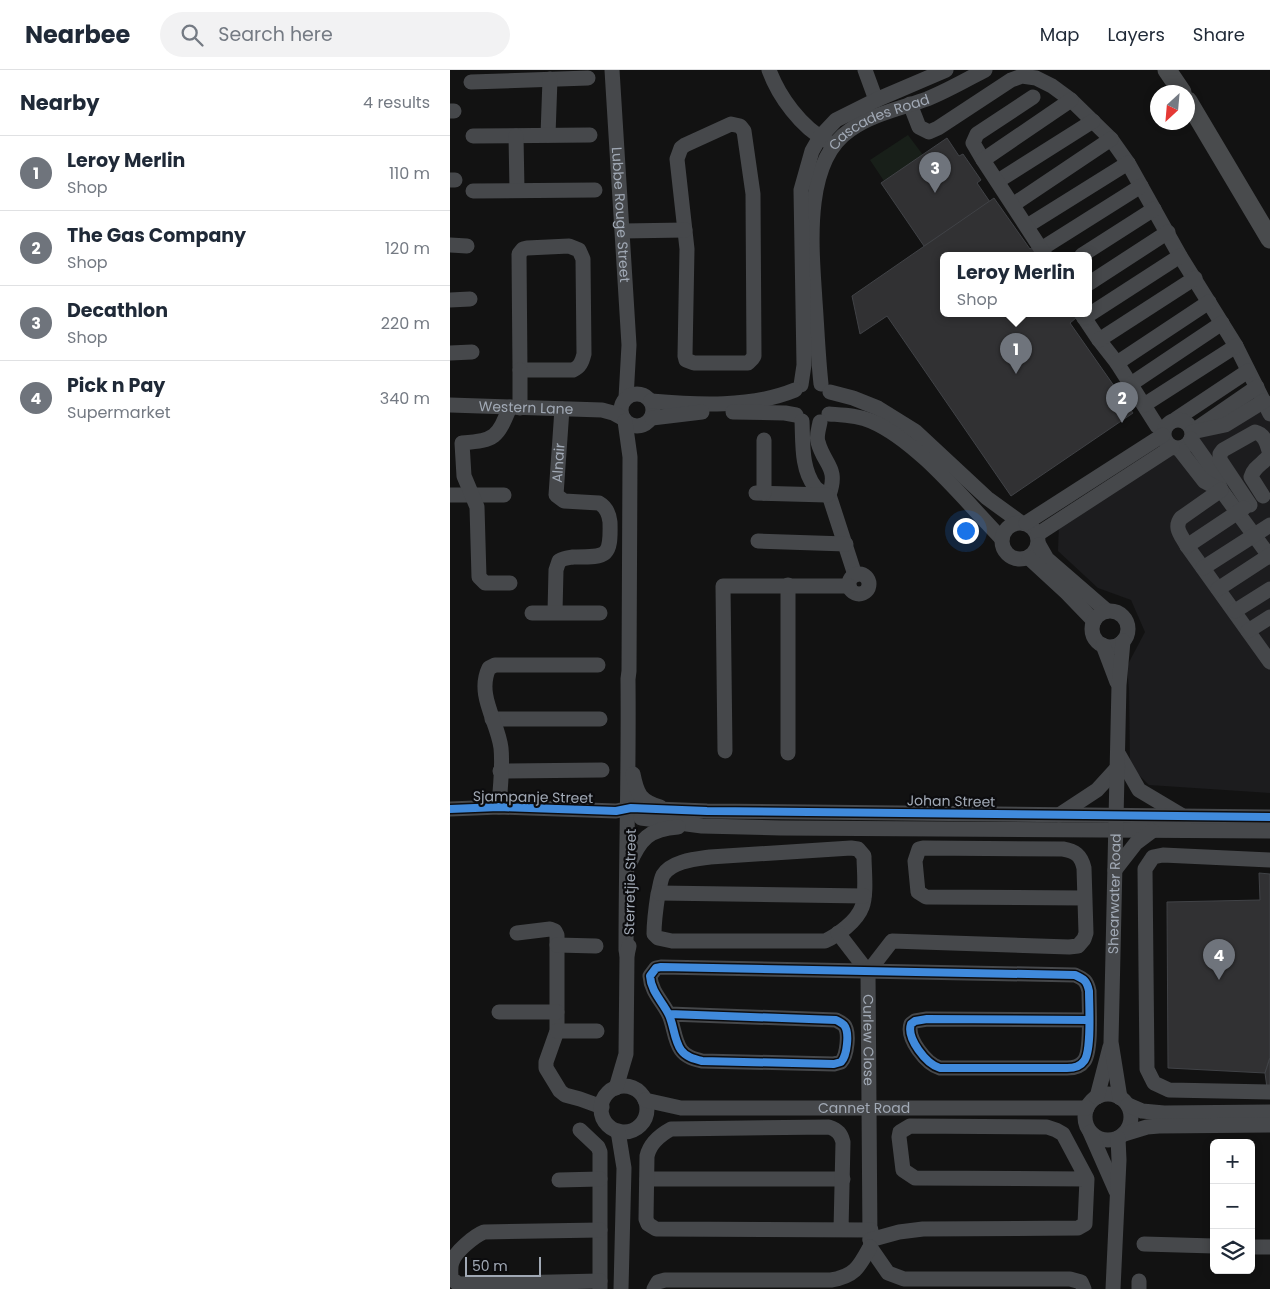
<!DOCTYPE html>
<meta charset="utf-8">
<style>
body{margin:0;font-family:Poppins,sans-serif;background:#f2f2f3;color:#1f2937}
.controls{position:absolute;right:15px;bottom:15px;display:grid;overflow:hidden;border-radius:8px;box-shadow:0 2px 8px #0003}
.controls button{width:45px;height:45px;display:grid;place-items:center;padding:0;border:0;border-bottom:1px solid #e0e1e3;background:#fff;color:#1f2937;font:25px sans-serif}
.compass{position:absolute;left:700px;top:15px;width:45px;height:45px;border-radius:50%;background:#fff;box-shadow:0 2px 8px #0003;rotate:206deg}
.scale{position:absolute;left:15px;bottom:12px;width:76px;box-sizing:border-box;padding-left:5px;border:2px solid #a1a9b5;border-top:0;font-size:14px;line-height:18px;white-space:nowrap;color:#a1a9b5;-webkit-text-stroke:4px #0c0c0e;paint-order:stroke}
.you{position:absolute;left:515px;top:460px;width:18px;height:18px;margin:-12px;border:4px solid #fff;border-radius:50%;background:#1a73e8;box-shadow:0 0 0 8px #1a73e833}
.badge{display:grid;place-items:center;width:32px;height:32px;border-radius:50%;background:#6f747c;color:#fff;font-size:16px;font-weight:700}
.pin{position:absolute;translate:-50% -41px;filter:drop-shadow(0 1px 2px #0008)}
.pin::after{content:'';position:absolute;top:26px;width:18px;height:15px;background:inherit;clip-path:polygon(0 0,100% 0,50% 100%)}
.popup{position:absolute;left:490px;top:182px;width:152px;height:65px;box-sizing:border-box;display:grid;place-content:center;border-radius:8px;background:#fff;filter:drop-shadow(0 1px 4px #0005);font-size:16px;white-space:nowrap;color:#747a83}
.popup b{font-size:19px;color:#1f2937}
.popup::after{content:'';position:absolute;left:50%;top:100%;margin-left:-10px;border:10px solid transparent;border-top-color:#fff}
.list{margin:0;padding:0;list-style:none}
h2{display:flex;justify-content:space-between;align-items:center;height:65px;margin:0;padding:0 20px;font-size:21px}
h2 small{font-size:16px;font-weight:400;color:#747a83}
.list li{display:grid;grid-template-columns:32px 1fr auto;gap:15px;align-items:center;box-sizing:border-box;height:75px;padding:0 20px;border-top:1px solid #e0e1e3}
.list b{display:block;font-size:19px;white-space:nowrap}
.list p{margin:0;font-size:16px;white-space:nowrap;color:#747a83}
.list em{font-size:16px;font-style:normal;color:#747a83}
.icon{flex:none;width:28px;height:28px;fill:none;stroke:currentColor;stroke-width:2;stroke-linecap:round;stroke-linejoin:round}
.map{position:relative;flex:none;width:820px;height:1219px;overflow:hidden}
header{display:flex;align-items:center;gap:30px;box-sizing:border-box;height:70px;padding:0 25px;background:#fff;border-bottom:1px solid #e0e1e3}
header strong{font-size:24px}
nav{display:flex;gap:28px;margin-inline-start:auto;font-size:18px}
.search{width:350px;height:45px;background:#f2f2f3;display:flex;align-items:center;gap:12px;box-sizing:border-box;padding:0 18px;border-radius:28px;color:#747a83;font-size:19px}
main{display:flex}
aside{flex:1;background:#fff}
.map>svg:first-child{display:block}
.built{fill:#1c1c1e}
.green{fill:#181f19}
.building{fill:#313133;stroke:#404246}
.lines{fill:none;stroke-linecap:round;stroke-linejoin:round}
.minor{stroke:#46484b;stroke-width:15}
.major{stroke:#494b4d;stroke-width:19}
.cycleway-casing{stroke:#0c0c0e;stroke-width:11}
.cycleway{stroke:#408adc;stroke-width:8}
.labels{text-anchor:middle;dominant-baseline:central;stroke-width:4.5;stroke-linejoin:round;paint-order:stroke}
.street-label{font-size:14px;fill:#a1a9b5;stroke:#0c0c0e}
</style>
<header>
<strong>Nearbee</strong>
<div class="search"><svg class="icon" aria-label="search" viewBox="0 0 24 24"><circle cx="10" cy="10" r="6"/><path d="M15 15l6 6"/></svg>Search here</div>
<nav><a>Map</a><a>Layers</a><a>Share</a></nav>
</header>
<main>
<aside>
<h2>Nearby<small>4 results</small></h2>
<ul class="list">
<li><span class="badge">1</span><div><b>Leroy Merlin</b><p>Shop</p></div><em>110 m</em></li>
<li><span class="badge">2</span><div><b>The Gas Company</b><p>Shop</p></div><em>120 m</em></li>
<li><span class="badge">3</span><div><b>Decathlon</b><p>Shop</p></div><em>220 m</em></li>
<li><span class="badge">4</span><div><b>Pick n Pay</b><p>Supermarket</p></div><em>340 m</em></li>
</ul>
</aside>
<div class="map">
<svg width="820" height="1219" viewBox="0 0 820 1219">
<rect width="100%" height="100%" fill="#121212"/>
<polygon class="built" points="813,315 820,330 820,723 699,715 680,696 679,620 677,596 695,562 681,530 648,518 608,481 609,454"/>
<polygon class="green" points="458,65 473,85 434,111 420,90"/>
<g class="building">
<polygon points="497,68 509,86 513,84 531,110 527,113 540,132 474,176 431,113"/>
<polygon points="544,128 580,179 583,177 589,185 494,185 494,243 622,243 626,248 620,253 683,343 561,426 437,246 410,264 402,226"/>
<polygon points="809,803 820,804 820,987 815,1003 718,998 717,832 810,830"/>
<polygon points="820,988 820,1019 817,1018 815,1003"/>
</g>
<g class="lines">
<g class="minor">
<path id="s1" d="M162,0L179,275L176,328"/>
<path d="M319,0C329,27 351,57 377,71"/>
<polyline points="415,0 426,30"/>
<polyline points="21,12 138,8"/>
<polyline points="460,34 469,57 479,62 488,58 561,10 572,6 586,8 602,16 621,30 661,69 678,93 730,186 786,276 820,344"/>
<polyline points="0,41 4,41"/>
<polygon points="281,54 290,56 294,61 303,124 304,286 302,289 298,293 244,293 236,290 235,286 237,179 227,89 231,78 235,75"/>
<polyline points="98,65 100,9"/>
<polyline points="23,66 140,65"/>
<polyline points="66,66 67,120"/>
<polyline points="533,90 523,73 527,64 583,27"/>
<polyline points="0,110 5,110"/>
<polyline points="548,111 643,51"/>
<polyline points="23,121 145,120"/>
<polyline points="564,134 661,69"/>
<polyline points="577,156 678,93"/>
<polyline points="173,161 235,160"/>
<polyline points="0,175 17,176"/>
<path d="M119,176L129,180L133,189L134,284C132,292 130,297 123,300H70L69,184L73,179L77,178Z"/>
<polyline points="591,179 691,116"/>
<polyline points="595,185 533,90 621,30"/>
<polyline points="632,185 704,139"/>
<polyline points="638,214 718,162"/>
<polyline points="0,230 20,229"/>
<polyline points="631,243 649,270 667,293 707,356 714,361"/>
<polyline points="634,248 730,186"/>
<polyline points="649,270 745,208"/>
<polyline points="0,283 22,282"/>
<polyline points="667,293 759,232"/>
<polyline points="70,300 70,338"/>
<path id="s2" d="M371,314C368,286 367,258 365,231C362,181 352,92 400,60C422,44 452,38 477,29C497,21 516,10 535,0"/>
<polyline points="681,314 772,253"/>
<polyline points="351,315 354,295 351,120 362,81 370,67 386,50 426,30 496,0"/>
<polyline points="380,322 403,328 428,338 465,361 537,428 570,452"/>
<circle cx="187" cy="340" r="16"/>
<path d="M201,331C247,335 301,338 345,320"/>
<path id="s3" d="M0,335L152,340L163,343L174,349"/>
<polyline points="694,335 786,276"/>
<polyline points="283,342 335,343 346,345"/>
<path d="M379,344C393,345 407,345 421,351C468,371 516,432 552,469"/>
<polyline points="202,348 252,342"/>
<polyline points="726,349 798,301"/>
<circle cx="728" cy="364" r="14"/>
<path d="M175,351L180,387L179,601L178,609C179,699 176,789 176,880L177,885"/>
<path d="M352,351C353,373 351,399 365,417C368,421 374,423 379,425"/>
<path d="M370,352C369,358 366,366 368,372C374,395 389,397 379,425L405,505"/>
<polyline points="746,359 807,317"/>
<polyline points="742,362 775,355 814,331"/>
<polyline points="741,369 765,403 771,420 820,487"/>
<polyline points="729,379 754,411 771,420"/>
<path d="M771,420L731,448C723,458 732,466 737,476L820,592"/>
<polyline points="306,423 377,425"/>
<polyline points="314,423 314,370"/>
<polyline points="0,425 54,425"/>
<path d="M800,435L770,390V384L773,380L805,362C816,365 817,375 820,384C815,393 804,396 801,407L813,426"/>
<circle cx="570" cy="471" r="18"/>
<polyline points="576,453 713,365"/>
<polyline points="588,464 722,377"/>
<polyline points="308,471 396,474"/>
<polyline points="589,475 597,489 657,541"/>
<polyline points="737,476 794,438"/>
<polyline points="579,488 617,523 644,551"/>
<polyline points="753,498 820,455"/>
<circle cx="409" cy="514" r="10"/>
<path d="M60,513H35L29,507L27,437L14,406L12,373C46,370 47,368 60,337"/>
<polyline points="338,515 338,683"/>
<polyline points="768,519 820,485"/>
<polyline points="785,541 820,519"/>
<circle cx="660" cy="559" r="18"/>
<path id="s4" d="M105,542L106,500L109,491C114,488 117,488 123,487C157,487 161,488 160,452C159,443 156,437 149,433L114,431L106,425L112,339"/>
<polyline points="82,543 150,543"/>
<polyline points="798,561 820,547"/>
<polyline points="653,575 667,612"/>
<polyline points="42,649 150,649"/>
<polyline points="275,681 273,516 399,516"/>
<polyline points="669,685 689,720 731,745"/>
<polyline points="50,701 152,700"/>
<path d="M183,704C187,724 190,731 210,737"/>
<path d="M49,737C50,718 53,697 51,678C48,652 26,625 39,598L45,595H148"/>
<polyline points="0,739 49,737 166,741 181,738 257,741 820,747"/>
<polyline points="609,745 647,720 668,697"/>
<polyline points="191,748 252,756 331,758 820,761"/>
<path d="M401,778L408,779L414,786C414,800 417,824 412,837C407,851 388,865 375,871H222L208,868L204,864C204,850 206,837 208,824C210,818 210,811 213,805C222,791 246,789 260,787Z"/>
<polyline points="820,790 713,785 703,787 695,799 697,999 704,1013 719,1020 820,1022"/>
<path d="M179,795C190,769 199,759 228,757"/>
<polyline points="665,800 686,773 702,761"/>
<polyline points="209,823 414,826"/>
<polyline points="67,863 100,859 105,861 107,865 107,961 96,992 96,998 110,1021 115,1025 130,1029 152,1037"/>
<polyline points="388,863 418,902"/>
<polyline points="107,875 146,876"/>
<path d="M418,902L442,871L619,877L628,876L634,869L636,863L634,798C631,785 625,781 613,779L473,778L469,779L465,791L468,822L476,827L634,828"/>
<path id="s5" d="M418,902L420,1170"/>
<polyline points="49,942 107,942"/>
<path d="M219,944L386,950C388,951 392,953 394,955C400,962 397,986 391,992L384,994L252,991C244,989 236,987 231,980C224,970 224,956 219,945C213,932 201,922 200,906L206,898L211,897L625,905C634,909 637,911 639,921C639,936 642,981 634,991C630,997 624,998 617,998H490C476,994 456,968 461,954L465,951L477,949L639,950"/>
<polyline points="107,961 147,961"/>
<circle cx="174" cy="1039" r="23"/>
<polyline points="166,1018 176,984 177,885 179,876"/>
<circle cx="658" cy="1047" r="23"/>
<polyline points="647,1027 660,977"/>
<path id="s6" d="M670,1028L661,972L669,615L673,571"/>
<path id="s7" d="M195,1030L231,1038H637"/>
<polyline points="678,1035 692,1041 714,1043 820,1042"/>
<polyline points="130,1060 148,1077 150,1082 150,1219"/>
<polyline points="168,1061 174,1098 171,1219"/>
<polyline points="640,1062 666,1121"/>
<polyline points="674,1064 697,1057 709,1056 820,1055"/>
<polyline points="197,1109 393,1109"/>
<polyline points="109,1110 150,1109"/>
<path d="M391,1160L393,1072C391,1064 388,1060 379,1057L221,1059C210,1065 200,1073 197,1086L196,1149L198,1154L206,1159C278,1159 349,1160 421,1160"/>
<polyline points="420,1170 449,1162 473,1159 628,1158 635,1154 637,1109 613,1064 606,1060 597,1057 460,1056 450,1062 449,1067 453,1100 465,1108 637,1109"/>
<polyline points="694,1174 764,1176"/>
<polyline points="420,1177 438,1203 454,1209 620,1209 631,1212 634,1219"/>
<polyline points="801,1177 820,1177"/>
<path d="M150,1211L8,1214L1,1208C1,1203 0,1197 2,1192C5,1182 24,1166 34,1162L150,1160"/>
<path d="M204,1219L208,1212L215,1210H381C405,1206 409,1197 420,1177"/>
<polyline points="663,1219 669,1090 668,1068"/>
<polyline points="689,1219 689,1211"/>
</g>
<g class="major">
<polyline points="717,0 732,22"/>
<polyline points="738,31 820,169"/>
</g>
<defs>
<g id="cycleway">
<polyline points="0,739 49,737 166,741 181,738 257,741 820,747"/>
<path d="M219,944L386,950C388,951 392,953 394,955C400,962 397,986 391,992L384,994L252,991C244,989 236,987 231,980C224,970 224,956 219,945C213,932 201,922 200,906L206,898L211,897L625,905C634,909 637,911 639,921C639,936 642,981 634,991C630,997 624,998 617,998H490C476,994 456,968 461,954L465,951L477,949L639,950"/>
</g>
</defs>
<use href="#cycleway" class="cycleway-casing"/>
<use href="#cycleway" class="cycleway"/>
</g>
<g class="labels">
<g class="street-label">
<text stroke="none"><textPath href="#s2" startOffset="295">Cascades Road</textPath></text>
<text stroke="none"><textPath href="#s1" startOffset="145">Lubbe Rouge Street</textPath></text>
<text stroke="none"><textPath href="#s3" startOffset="76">Western Lane</textPath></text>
<text stroke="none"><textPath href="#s4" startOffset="231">Alnair</textPath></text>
<text transform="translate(83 727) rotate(1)">Sjampanje Street</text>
<text transform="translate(501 731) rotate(1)">Johan Street</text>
<text transform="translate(180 812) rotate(-89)">Sterretjie Street</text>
<text stroke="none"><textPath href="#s6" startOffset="205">Shearwater Road</textPath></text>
<text stroke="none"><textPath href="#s5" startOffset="68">Curlew Close</textPath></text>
<text stroke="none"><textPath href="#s7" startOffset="220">Cannet Road</textPath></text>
</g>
</g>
</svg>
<div class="controls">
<button>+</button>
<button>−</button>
<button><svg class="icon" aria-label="layers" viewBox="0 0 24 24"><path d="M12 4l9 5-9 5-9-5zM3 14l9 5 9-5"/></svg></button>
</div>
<svg class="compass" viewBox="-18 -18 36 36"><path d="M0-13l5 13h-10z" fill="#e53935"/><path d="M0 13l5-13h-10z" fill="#747a83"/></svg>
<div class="scale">50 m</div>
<div class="you"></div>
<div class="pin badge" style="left:566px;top:304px">1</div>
<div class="popup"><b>Leroy Merlin</b>Shop</div>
<div class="pin badge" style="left:672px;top:353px">2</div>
<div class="pin badge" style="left:485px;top:123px">3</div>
<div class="pin badge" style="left:769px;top:910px">4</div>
</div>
</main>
